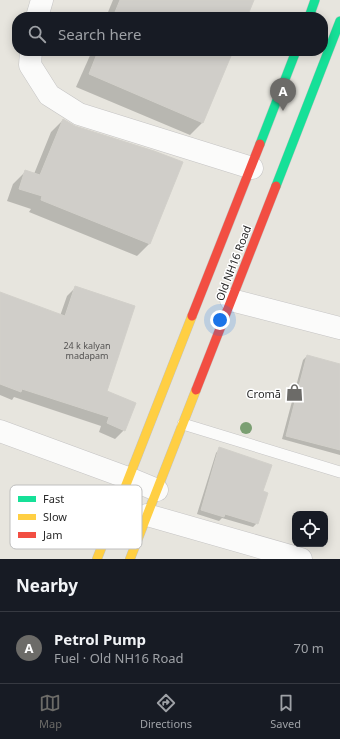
<!DOCTYPE html>
<meta charset="utf-8">
<style>
body{margin:0;font-family:"Noto Sans",sans-serif;background:#20242c;color:#f1f3f6}
.controls{position:absolute;right:12px;bottom:12px;display:grid;overflow:hidden;border-radius:8px;box-shadow:0 2px 10px #0003}
.controls button{width:36px;height:36px;display:grid;place-items:center;padding:0;border:0;border-bottom:1px solid #363941;background:#171b24;color:#f1f3f6;font:20px sans-serif}
.you{position:absolute;left:220px;top:320px;width:14px;height:14px;margin:-10px;border:3px solid #fff;border-radius:50%;background:#1a73e8;box-shadow:0 0 0 6px #1a73e833}
.badge{display:grid;place-items:center;width:26px;height:26px;border-radius:50%;background:#6c6b68;color:#fff;font-size:13px;font-weight:700}
.pin{position:absolute;translate:-50% -33px;filter:drop-shadow(0 1px 2px #0008)}
.pin::after{content:'';position:absolute;top:21px;width:14px;height:12px;background:inherit;clip-path:polygon(0 0,100% 0,50% 100%)}
.list{margin:0;padding:0;list-style:none}
h2{display:flex;justify-content:space-between;align-items:center;height:52px;margin:0;padding:0 16px;font-size:17px}
h2 small{font-size:13px;font-weight:400;color:#9ea1a6}
.list li{display:grid;grid-template-columns:26px 1fr auto;gap:12px;align-items:center;box-sizing:border-box;height:72px;padding:0 16px;border-top:1px solid #363941}
.list b{display:block;font-size:15px;white-space:nowrap}
.list p{margin:0;font-size:13px;white-space:nowrap;color:#9ea1a6}
.list em{font-size:13px;font-style:normal;color:#9ea1a6}
.icon{flex:none;width:22px;height:22px;fill:none;stroke:currentColor;stroke-width:2;stroke-linecap:round;stroke-linejoin:round}
.map{position:relative;flex:none;width:340px;height:559px;overflow:hidden}
.search{position:absolute;background:#171b24;box-shadow:0 2px 10px #0003;left:12px;right:12px;top:12px;height:44px;display:flex;align-items:center;gap:10px;box-sizing:border-box;padding:0 14px;border-radius:16px;color:#9ea1a6;font-size:15px}
.sheet{height:124px;background:#171b24}
nav{display:flex;justify-content:space-around;align-items:center;box-sizing:border-box;height:56px;border-top:1px solid #363941;background:#171b24;font-size:11px;color:#9ea1a6}
nav a{display:grid;justify-items:center;gap:2px}
nav .on{color:#6c6b68}
.map>svg:first-child{display:block}
.shadow{fill:#0003}
.building{fill:#d0cec9;stroke:#d2d0ca}
.lines{fill:none;stroke-linecap:round;stroke-linejoin:round}
.lane-casing{stroke:#c5c4c4;stroke-width:12}
.street-casing{stroke:#c5c4c4;stroke-width:23}
.fast-casing{stroke:#c3c3c0;stroke-width:10}
.slow-casing{stroke:#c3c3c0;stroke-width:10}
.jam-casing{stroke:#c3c3c0;stroke-width:10}
.lane{stroke:#fbfbfa;stroke-width:11}
.street{stroke:#fbfbfa;stroke-width:22}
.fast{stroke:#16e098;stroke-width:9}
.slow{stroke:#ffcf43;stroke-width:9}
.jam{stroke:#f24e42;stroke-width:9}
.tree{fill:#7b9f72}
.labels{text-anchor:middle;dominant-baseline:central;stroke-width:3;stroke-linejoin:round;paint-order:stroke}
.number-label{font-size:9px;fill:#545352}
.street-label{font-size:11px;fill:#292929;stroke:#fff}
.poi-label{font-size:11px;fill:#292929;stroke:#fff;text-anchor:end}
.key{fill:#fff;stroke:#bfbfbf;stroke-width:1}
.key-label{font-size:11px;fill:#292929}
</style>
<div class="map">
<svg width="340" height="559" viewBox="0 0 340 559">
<rect width="100%" height="100%" fill="#e7e5de"/>
<g class="shadow">
<polygon points="113,0 243,0 246,17 106,17"/>
<polygon points="92,51 232,51 203,122 190,135 76,87"/>
<polygon points="63,120 150,243 137,256 29,212 31,209 7,201 13,184 25,172 34,174 51,132"/>
<polygon points="75,288 106,391 124,430 115,439 99,432 101,426 14,397 12,400 0,395 0,293 60,316 67,296"/>
<polygon points="307,356 340,365 340,455 282,439 303,360"/>
<polygon points="220,448 262,492 257,523 253,527 222,518 219,521 197,514 216,453"/>
</g>
<g class="building">
<polygon points="120,0 254,0 247,17 113,17"/>
<polygon points="98,51 233,51 203,123 89,74"/>
<polygon points="63,119 75,126 154,151 183,162 150,244 41,200 42,196 19,189 25,170 40,175"/>
<polygon points="75,286 135,306 107,391 136,403 125,431 107,423 109,417 22,389 21,392 0,384 0,292 65,316"/>
<polygon points="307,355 340,364 340,450 286,436"/>
<polygon points="219,447 272,465 263,491 268,493 258,524 225,514 224,517 201,510"/>
</g>
<g class="lines">
<defs>
<polyline id="lane" points="183,424 340,472"/>
<g id="street">
<polyline points="37,17 42,0"/>
<polyline points="31,51 30,65 49,95 79,114 252,168"/>
<polyline points="231,300 340,328"/>
<polyline points="0,431 128,478 157,490"/>
<polyline points="147,515 301,559"/>
</g>
<g id="fast">
<polyline points="309,17 315,0"/>
<polyline points="260,144 296,51"/>
<polyline points="276,186 340,21"/>
</g>
<g id="slow">
<polyline points="97,559 192,316"/>
<polyline points="130,559 196,390"/>
</g>
<g id="jam">
<polyline points="192,316 260,144"/>
<polyline points="196,390 276,186"/>
</g>
</defs>
<use href="#lane" class="lane-casing"/>
<use href="#street" class="street-casing"/>
<use href="#fast" class="fast-casing"/>
<use href="#slow" class="slow-casing"/>
<use href="#jam" class="jam-casing"/>
<use href="#lane" class="lane"/>
<use href="#street" class="street"/>
<use href="#fast" class="fast"/>
<use href="#slow" class="slow"/>
<use href="#jam" class="jam"/>
</g>
<circle class="tree" cx="246" cy="428" r="6"/>
<defs>
<symbol id="shop-bare" viewBox="-9 -9 18 18"><path d="M-5-2.5h2.3a2.7 3.5 0 0 1 5.4 0H5L5.5 6h-11ZM-1.5-2.5h3a1.5 2.3 0 0 0-3 0Z" fill="#6c6b68" stroke="#fff" stroke-width="2.5" paint-order="stroke"/></symbol>
</defs>
<g fill-rule="evenodd">
<use href="#shop-bare" x="282" y="380" width="25" height="25"/>
</g>
<g class="labels">
<g class="number-label">
<text x="87" y="345">24 k kalyan<tspan x="87" dy="10">madapam</tspan></text>
</g>
<g class="street-label">
<text transform="translate(233 263) rotate(-69)">Old NH16 Road</text>
</g>
<g class="poi-label">
<text x="281" y="393">Cromā</text>
</g>
</g>
<rect x="10" y="485" width="132" height="64" rx="6" class="key"/>
<rect x="18" y="496" width="18" height="6" fill="#16e098"/>
<rect x="18" y="514" width="18" height="6" fill="#ffcf43"/>
<rect x="18" y="532" width="18" height="6" fill="#f24e42"/>
<g class="key-label">
<text x="43" y="503">Fast</text>
<text x="43" y="521">Slow</text>
<text x="43" y="539">Jam</text>
</g>
</svg>
<div class="controls">
<button><svg class="icon" aria-label="locate" viewBox="0 0 24 24"><circle cx="12" cy="12" r="6"/><path d="M12 2v4M12 18v4M2 12h4M18 12h4"/></svg></button>
</div>
<div class="you"></div>
<div class="pin badge" style="left:283px;top:111px">A</div>
<div class="search"><svg class="icon" aria-label="search" viewBox="0 0 24 24"><circle cx="10" cy="10" r="6"/><path d="M15 15l6 6"/></svg>Search here</div>
</div>
<section class="sheet">
<h2>Nearby<small></small></h2>
<ul class="list">
<li><span class="badge">A</span><div><b>Petrol Pump</b><p>Fuel · Old NH16 Road</p></div><em>70 m</em></li>
</ul>
</section>
<nav>
<a class="on"><svg class="icon" aria-label="map" viewBox="0 0 24 24"><path d="M3 6l6-2 6 2 6-2v14l-6 2-6-2-6 2zM9 4v14M15 6v14"/></svg>Map</a>
<a><svg class="icon" aria-label="directions" viewBox="0 0 24 24"><path d="M12 3l9 9-9 9-9-9zM9 14v-3h6M13 9l2 2-2 2"/></svg>Directions</a>
<a><svg class="icon" aria-label="saved" viewBox="0 0 24 24"><path d="M7 4h10v16l-5-4-5 4z"/></svg>Saved</a>
</nav>
